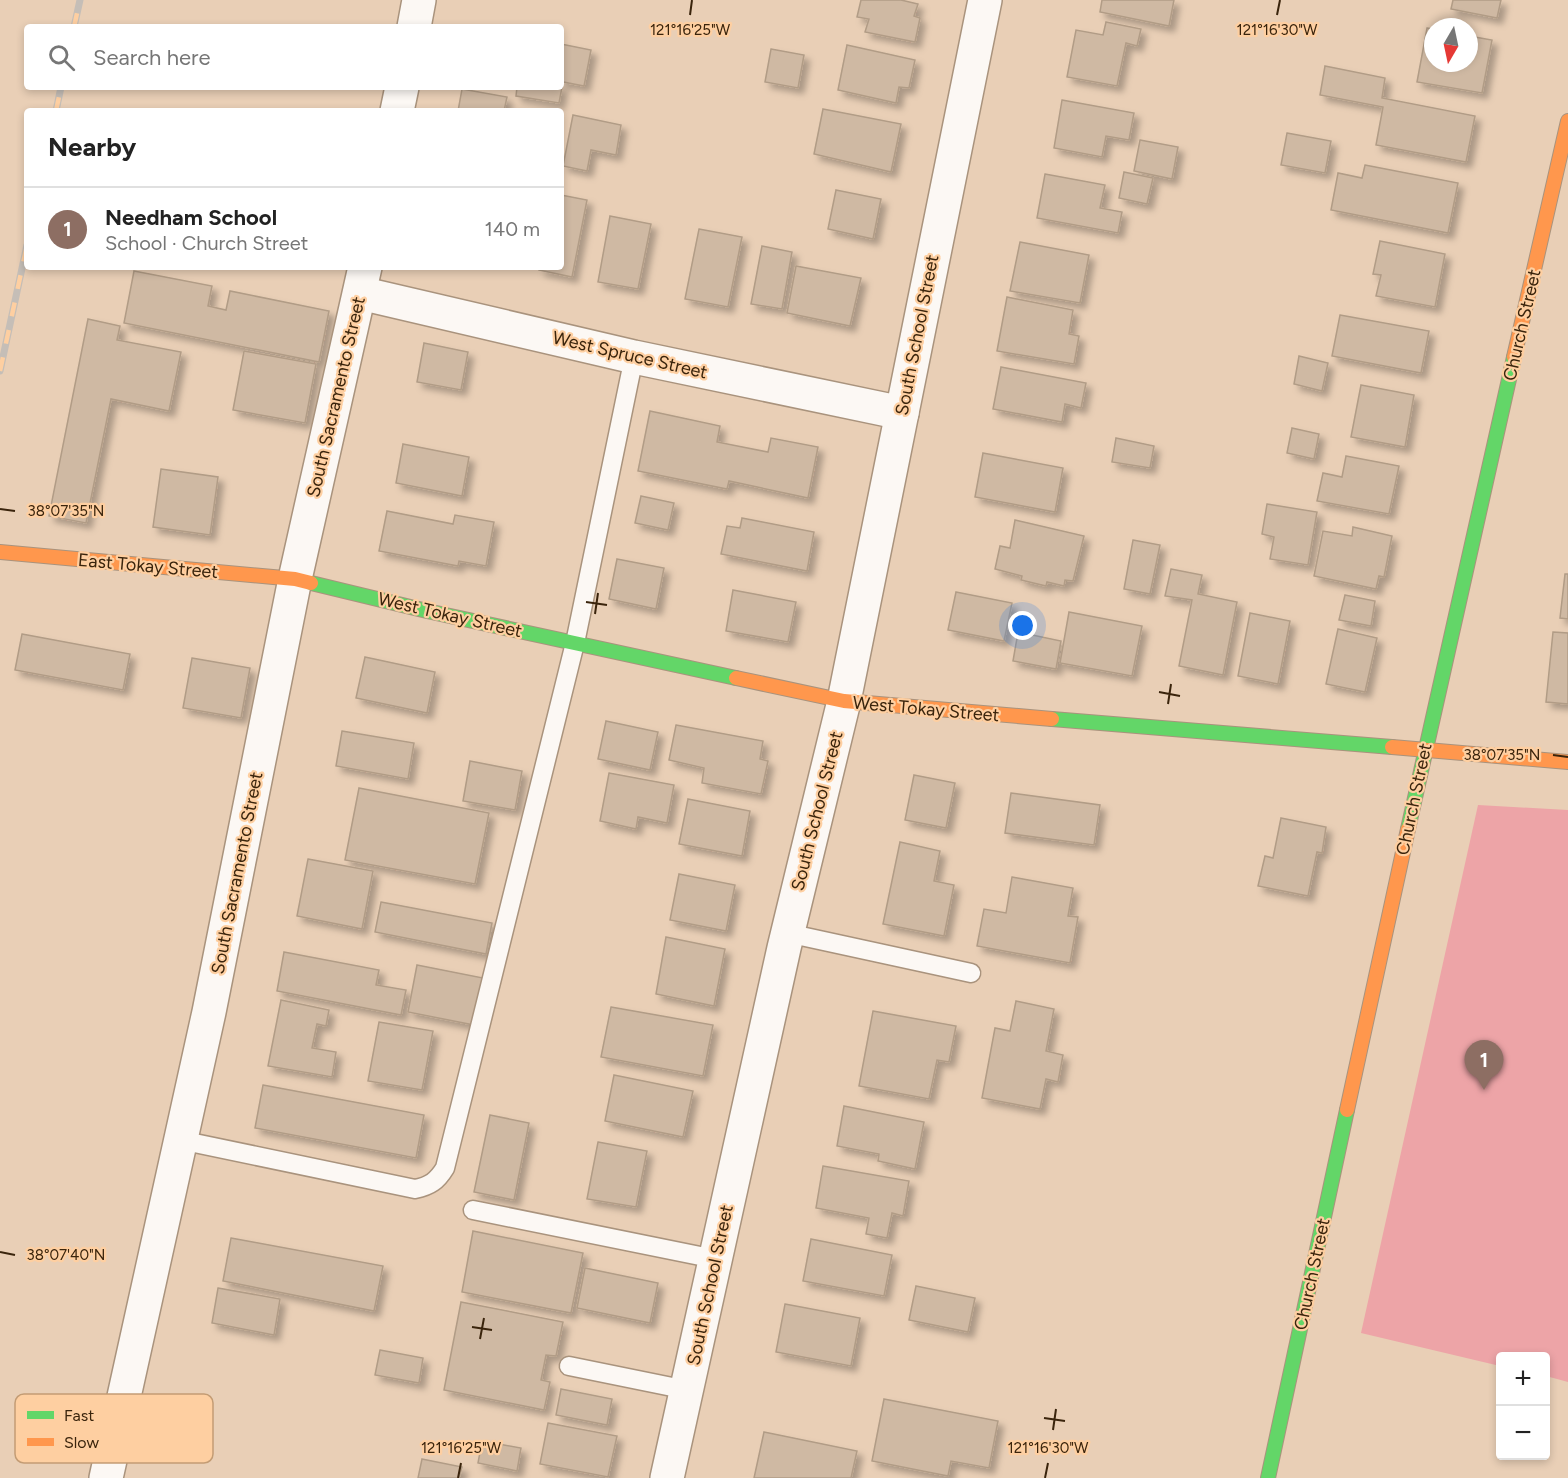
<!DOCTYPE html>
<meta charset="utf-8">
<style>
body{margin:0;font-family:Figtree,sans-serif;background:#f2f2f2;color:#222}
.controls{position:absolute;right:18px;bottom:18px;display:grid;overflow:hidden;border-radius:6px;box-shadow:0 3px 9px #0003}
.controls button{width:54px;height:54px;display:grid;place-items:center;padding:0;border:0;border-bottom:2px solid #e0e0e0;background:#fff;color:#222;font:30px sans-serif}
.compass{position:absolute;left:1424px;top:18px;width:54px;height:54px;border-radius:50%;background:#fff;box-shadow:0 3px 9px #0003;rotate:189deg}
.you{position:absolute;left:1023px;top:626px;width:21px;height:21px;margin:-15px;border:4px solid #fff;border-radius:50%;background:#1a73e8;box-shadow:0 0 0 9px #1a73e833}
.badge{display:grid;place-items:center;width:39px;height:39px;border-radius:50%;background:#ea580c;color:#fff;font-size:20px;font-weight:700}
.pin{position:absolute;translate:-50% -50px;filter:drop-shadow(0 2px 3px #0008)}
.pin::after{content:'';position:absolute;top:32px;width:21px;height:18px;background:inherit;clip-path:polygon(0 0,100% 0,50% 100%)}
.list{margin:0;padding:0;list-style:none}
h2{display:flex;justify-content:space-between;align-items:center;height:78px;margin:0;padding:0 24px;font-size:26px}
h2 small{font-size:20px;font-weight:400;color:#767676}
.list li{display:grid;grid-template-columns:39px 1fr auto;gap:18px;align-items:center;box-sizing:border-box;height:84px;padding:0 24px;border-top:2px solid #e0e0e0}
.list b{display:block;font-size:22px;white-space:nowrap}
.list p{margin:0;font-size:20px;white-space:nowrap;color:#767676}
.list em{font-size:20px;font-style:normal;color:#767676}
.icon{flex:none;width:33px;height:33px;fill:none;stroke:currentColor;stroke-width:2;stroke-linecap:round;stroke-linejoin:round}
.map{position:relative;flex:none;width:1568px;height:1478px;overflow:hidden}
.search{position:absolute;background:#fff;box-shadow:0 3px 9px #0003;left:24px;top:24px;width:540px;height:66px;display:flex;align-items:center;gap:15px;box-sizing:border-box;padding:0 21px;border-radius:6px;color:#767676;font-size:22px}
.panel{position:absolute;background:#fff;box-shadow:0 3px 9px #0003;left:24px;top:108px;width:540px;height:162px;border-radius:6px}
.map>svg:first-child{display:block}
.green{fill:#eda4a7}
.building{fill:#cfb9a3;stroke:#b19c86;stroke-width:1.5;filter:url(#shadow)}
.lines{fill:none;stroke-linecap:round;stroke-linejoin:round}
.lane-casing{stroke:#a9937d;stroke-width:21}
.street-casing{stroke:#a9937d;stroke-width:36}
.fast-casing{stroke:#a9937d;stroke-width:16}
.slow-casing{stroke:#a9937d;stroke-width:16}
.lane{stroke:#fcf8f4;stroke-width:18}
.street{stroke:#fcf8f4;stroke-width:33}
.fast{stroke:#63d668;stroke-width:14}
.slow{stroke:#ff974d;stroke-width:14}
.rail-casing{stroke:#c5beb7;stroke-width:7}
.rail{stroke:#fecfa1;stroke-width:4.5;stroke-dasharray:14;stroke-linecap:butt}
.ticks{fill:none;stroke:#3a240c;stroke-width:2}
.labels{text-anchor:middle;dominant-baseline:central;stroke-width:4.5;stroke-linejoin:round;paint-order:stroke}
.street-label{font-size:18px;fill:#3a240c;stroke:#fecfa1}
.key{fill:#fecfa1;stroke:#c39c74;stroke-width:1.5}
.key-label{font-size:16px;fill:#3a240c}
.ticks-label{font-size:15px;text-anchor:middle;fill:#3a240c;stroke:#fecfa1;stroke-width:4.5;stroke-linejoin:round;paint-order:stroke}
</style>
<div class="map">
<svg width="1568" height="1478" viewBox="0 0 1568 1478">
<defs>
<filter id="shadow"><feDropShadow dx="5.5" dy="5.5" stdDeviation="3" flood-color="#0004"/></filter>
</defs>
<rect width="100%" height="100%" fill="#e9cfb6"/>
<polygon class="green" points="1478,805 1568,810 1568,1382 1546,1376 1546,1356 1500,1356 1500,1366 1361,1333"/>
<g class="building">
<polygon points="861,0 901,0 918,4 914,16 920,18 915,42 865,32 869,19 857,17"/>
<polygon points="1102,0 1174,0 1169,26 1100,12"/>
<polygon points="1453,0 1501,0 1497,18 1451,9"/>
<polygon points="1106,22 1141,29 1137,46 1126,43 1117,86 1067,77 1076,30 1103,35"/>
<polygon points="1427,28 1433,29 1433,63 1469,63 1469,36 1492,40 1482,93 1417,82"/>
<polygon points="561,44 591,50 584,86 563,82 559,103 516,96 517,87 561,87"/>
<polygon points="847,45 915,60 909,88 899,87 896,103 838,90"/>
<polygon points="771,49 804,55 798,88 765,82"/>
<polygon points="1325,66 1385,78 1382,98 1475,116 1466,162 1376,145 1383,107 1320,95"/>
<polygon points="462,89 507,97 504,111 458,111"/>
<polygon points="1062,100 1134,113 1129,140 1106,136 1102,157 1054,148"/>
<polygon points="823,109 901,124 891,172 814,154"/>
<polygon points="573,115 621,125 616,155 591,150 587,171 563,166"/>
<polygon points="1287,133 1331,141 1325,173 1281,165"/>
<polygon points="1140,140 1178,147 1172,179 1134,171"/>
<polygon points="1365,165 1458,183 1448,233 1331,210 1338,173 1362,178"/>
<polygon points="1124,172 1153,178 1147,204 1119,198"/>
<polygon points="1045,174 1105,185 1100,208 1122,212 1118,233 1037,218"/>
<polygon points="836,190 881,199 873,239 828,229"/>
<polygon points="561,195 587,200 572,277 539,270 540,267 561,267"/>
<polygon points="610,216 651,224 638,289 598,282"/>
<polygon points="699,229 742,237 728,307 685,299"/>
<polygon points="1380,241 1445,254 1435,307 1376,296 1381,275 1373,274"/>
<polygon points="1020,242 1089,255 1080,303 1010,291"/>
<polygon points="762,246 792,252 782,309 751,304"/>
<polygon points="796,266 861,278 850,326 787,313"/>
<polygon points="134,271 212,286 208,306 226,310 230,291 329,311 319,362 124,323"/>
<polygon points="1007,297 1073,310 1069,334 1079,336 1074,364 997,351"/>
<polygon points="1340,315 1429,331 1421,373 1332,356"/>
<polygon points="88,319 120,326 117,340 181,352 169,411 111,399 86,523 49,516"/>
<polygon points="424,343 468,352 461,390 417,382"/>
<polygon points="244,351 316,364 305,423 233,410"/>
<polygon points="1299,356 1328,363 1322,391 1294,384"/>
<polygon points="1001,367 1086,383 1081,408 1065,404 1062,422 993,409"/>
<polygon points="1361,385 1414,395 1405,447 1351,437"/>
<polygon points="650,411 720,426 717,442 768,452 771,438 818,447 808,498 729,481 727,489 638,471"/>
<polygon points="1292,428 1319,434 1314,459 1287,453"/>
<polygon points="1116,438 1154,446 1150,468 1112,462"/>
<polygon points="403,444 469,457 462,496 396,483"/>
<polygon points="983,453 1063,468 1055,512 975,497"/>
<polygon points="1346,456 1399,466 1389,514 1317,501 1323,473 1342,477"/>
<polygon points="161,469 218,477 210,535 153,527"/>
<polygon points="641,496 674,503 668,530 635,523"/>
<polygon points="1267,504 1317,512 1308,565 1270,559 1274,537 1262,534"/>
<polygon points="387,511 453,524 455,515 494,522 486,566 459,561 458,566 379,551"/>
<polygon points="742,518 814,532 807,571 721,554 727,526 740,528"/>
<polygon points="1015,520 1084,536 1073,581 1065,580 1064,586 1047,582 1046,586 1021,580 1022,576 995,569 1000,546 1010,548"/>
<polygon points="1353,527 1392,536 1384,577 1379,576 1376,589 1314,576 1323,531 1352,536"/>
<polygon points="1133,540 1160,545 1150,594 1124,589"/>
<polygon points="617,559 664,568 656,609 609,599"/>
<polygon points="1171,569 1202,575 1198,594 1237,602 1223,675 1179,666 1192,600 1165,596"/>
<polygon points="1565,574 1568,574 1568,619 1560,618"/>
<polygon points="733,590 796,602 788,642 726,631"/>
<polygon points="956,592 1012,603 1004,641 948,630"/>
<polygon points="1345,595 1375,601 1371,626 1339,620"/>
<polygon points="1069,612 1142,626 1132,676 1060,663"/>
<polygon points="1250,613 1290,621 1278,684 1238,676"/>
<polygon points="1338,629 1377,638 1365,692 1326,684"/>
<polygon points="1018,632 1061,641 1056,669 1013,661"/>
<polygon points="1553,632 1568,633 1568,704 1546,702"/>
<polygon points="22,634 130,654 123,690 15,670"/>
<polygon points="365,657 435,672 427,713 356,698"/>
<polygon points="192,658 250,668 241,718 183,708"/>
<polygon points="606,721 658,732 650,770 598,759"/>
<polygon points="676,725 763,741 760,759 768,761 761,794 702,783 704,768 669,760"/>
<polygon points="342,731 414,743 408,779 336,766"/>
<polygon points="470,761 522,771 515,810 463,801"/>
<polygon points="609,773 674,785 667,823 638,817 636,829 600,821"/>
<polygon points="914,775 955,783 946,828 905,820"/>
<polygon points="359,788 489,813 475,884 345,860"/>
<polygon points="1011,793 1100,805 1094,845 1005,833"/>
<polygon points="688,799 750,811 742,856 679,844"/>
<polygon points="1281,818 1326,827 1322,853 1317,852 1308,896 1258,886 1265,856 1273,858"/>
<polygon points="900,842 940,851 934,881 954,885 944,936 883,924"/>
<polygon points="308,859 373,871 362,929 297,916"/>
<polygon points="679,874 735,885 726,931 670,920"/>
<polygon points="1012,877 1073,888 1068,916 1078,917 1070,963 977,946 984,909 1006,913"/>
<polygon points="381,902 492,923 486,954 375,932"/>
<polygon points="666,937 725,949 714,1006 656,994"/>
<polygon points="284,952 379,970 376,985 406,990 401,1015 277,991"/>
<polygon points="417,965 483,978 474,1025 408,1012"/>
<polygon points="281,1000 329,1010 326,1026 317,1024 312,1048 336,1052 332,1077 268,1066"/>
<polygon points="1016,1001 1054,1009 1046,1051 1063,1055 1058,1082 1046,1079 1040,1109 982,1098 995,1028 1010,1031"/>
<polygon points="611,1007 713,1025 703,1076 601,1057"/>
<polygon points="873,1011 956,1026 949,1062 937,1060 929,1099 859,1086"/>
<polygon points="379,1022 433,1031 422,1090 368,1081"/>
<polygon points="614,1075 693,1091 683,1137 605,1121"/>
<polygon points="263,1085 424,1115 416,1158 255,1128"/>
<polygon points="844,1106 924,1122 915,1169 878,1161 879,1154 837,1146"/>
<polygon points="490,1115 529,1123 514,1200 474,1192"/>
<polygon points="598,1142 647,1151 636,1207 587,1199"/>
<polygon points="823,1166 909,1181 903,1216 892,1213 887,1238 866,1234 869,1218 816,1208"/>
<polygon points="473,1231 583,1253 571,1313 462,1292"/>
<polygon points="231,1238 383,1266 374,1311 223,1281"/>
<polygon points="811,1239 892,1255 884,1296 803,1281"/>
<polygon points="585,1268 658,1283 650,1323 577,1308"/>
<polygon points="916,1286 975,1298 968,1332 909,1320"/>
<polygon points="218,1288 280,1299 274,1335 212,1323"/>
<polygon points="461,1302 563,1322 556,1356 546,1355 541,1380 550,1382 544,1410 444,1390"/>
<polygon points="785,1304 860,1318 851,1366 776,1352"/>
<polygon points="380,1350 423,1358 419,1383 375,1375"/>
<polygon points="561,1389 612,1399 607,1425 556,1415"/>
<polygon points="884,1399 998,1421 989,1468 951,1461 948,1476 872,1461"/>
<polygon points="548,1423 617,1436 608,1477 540,1464"/>
<polygon points="764,1432 857,1451 851,1478 754,1478"/>
<polygon points="482,1441 521,1448 517,1471 478,1463"/>
<polygon points="422,1459 462,1467 459,1478 418,1478"/>
</g>
<g class="lines">
<defs>
<g id="lane">
<polyline points="787,933 971,973"/>
<path d="M180,1140L415,1189C430,1186 437,1181 445,1168L575,643L634,357"/>
<polyline points="473,1210 715,1259"/>
<polyline points="569,1366 687,1390"/>
</g>
<g id="street">
<polyline points="414,27 419,0"/>
<polyline points="397,111 402,87"/>
<polyline points="360,293 634,357 902,413"/>
<polyline points="106,1478 209,1012 295,579 365,267"/>
<polyline points="667,1478 784,948 844,701 985,0"/>
</g>
<g id="fast">
<polyline points="311,583 427,611 736,678"/>
<polyline points="1052,719 1392,747"/>
<polyline points="1408,829 1514,357"/>
<polyline points="1268,1478 1347,1110"/>
</g>
<g id="slow">
<polyline points="1514,357 1568,121"/>
<polyline points="0,552 295,579 311,583"/>
<polyline points="736,678 844,701 1052,719"/>
<polyline points="1392,747 1568,762"/>
<polyline points="1347,1110 1408,829"/>
</g>
</defs>
<use href="#lane" class="lane-casing"/>
<use href="#street" class="street-casing"/>
<use href="#fast" class="fast-casing"/>
<use href="#slow" class="slow-casing"/>
<use href="#lane" class="lane"/>
<use href="#street" class="street"/>
<use href="#fast" class="fast"/>
<use href="#slow" class="slow"/>
<defs>
<g id="rail">
<polyline points="74,27 80,0"/>
<polyline points="56,111 61,87"/>
<polyline points="0,371 27,245"/>
</g>
</defs>
<use href="#rail" class="rail-casing"/>
<use href="#rail" class="rail"/>
</g>
<path class="ticks" d="M690,15L692,0M1277,15L1280,0M0,509L15,511M586,602L607,605M595,614L598,593M1159,692L1180,696M1168,704L1171,684M1553,755L1568,757M0,1252L15,1255M472,1327L492,1330M480,1339L484,1318M1044,1418L1065,1421M1053,1430L1056,1409M458,1478L461,1463M1045,1478L1048,1463"/>
<g class="labels">
<g class="street-label">
<text transform="translate(1522 325) rotate(-77)">Church Street</text>
<text transform="translate(917 335) rotate(-79)">South School Street</text>
<text transform="translate(630 355) rotate(13)">West Spruce Street</text>
<text transform="translate(336 397) rotate(-77)">South Sacramento Street</text>
<text transform="translate(148 566) rotate(5)">East Tokay Street</text>
<text transform="translate(450 615) rotate(13)">West Tokay Street</text>
<text transform="translate(926 709) rotate(5)">West Tokay Street</text>
<text transform="translate(1414 799) rotate(-78)">Church Street</text>
<text transform="translate(817 811) rotate(-76)">South School Street</text>
<text transform="translate(237 873) rotate(-79)">South Sacramento Street</text>
<text transform="translate(1312 1274) rotate(-78)">Church Street</text>
<text transform="translate(710 1285) rotate(-78)">South School Street</text>
</g>
</g>
<rect x="15" y="1394" width="198" height="69" rx="9" class="key"/>
<rect x="27" y="1411" width="27" height="8" fill="#63d668"/>
<rect x="27" y="1438" width="27" height="8" fill="#ff974d"/>
<g class="key-label">
<text x="64" y="1421">Fast</text>
<text x="64" y="1448">Slow</text>
</g>
<g class="ticks-label">
<text x="690" y="35">121°16'25"W</text>
<text x="1277" y="35">121°16'30"W</text>
<text x="66" y="516">38°07'35"N</text>
<text x="1502" y="760">38°07'35"N</text>
<text x="66" y="1260">38°07'40"N</text>
<text x="461" y="1453">121°16'25"W</text>
<text x="1048" y="1453">121°16'30"W</text>
</g>
</svg>
<div class="controls">
<button>+</button>
<button>−</button>
</div>
<svg class="compass" viewBox="-18 -18 36 36"><path d="M0-13l5 13h-10z" fill="#e53935"/><path d="M0 13l5-13h-10z" fill="#767676"/></svg>
<div class="you"></div>
<div class="pin badge" style="left:1484px;top:1090px;background:#8d6e63">1</div>
<div class="search"><svg class="icon" aria-label="search" viewBox="0 0 24 24"><circle cx="10" cy="10" r="6"/><path d="M15 15l6 6"/></svg>Search here</div>
<section class="panel">
<h2>Nearby<small></small></h2>
<ul class="list">
<li><span class="badge" style="background:#8d6e63">1</span><div><b>Needham School</b><p>School · Church Street</p></div><em>140 m</em></li>
</ul>
</section>
</div>
